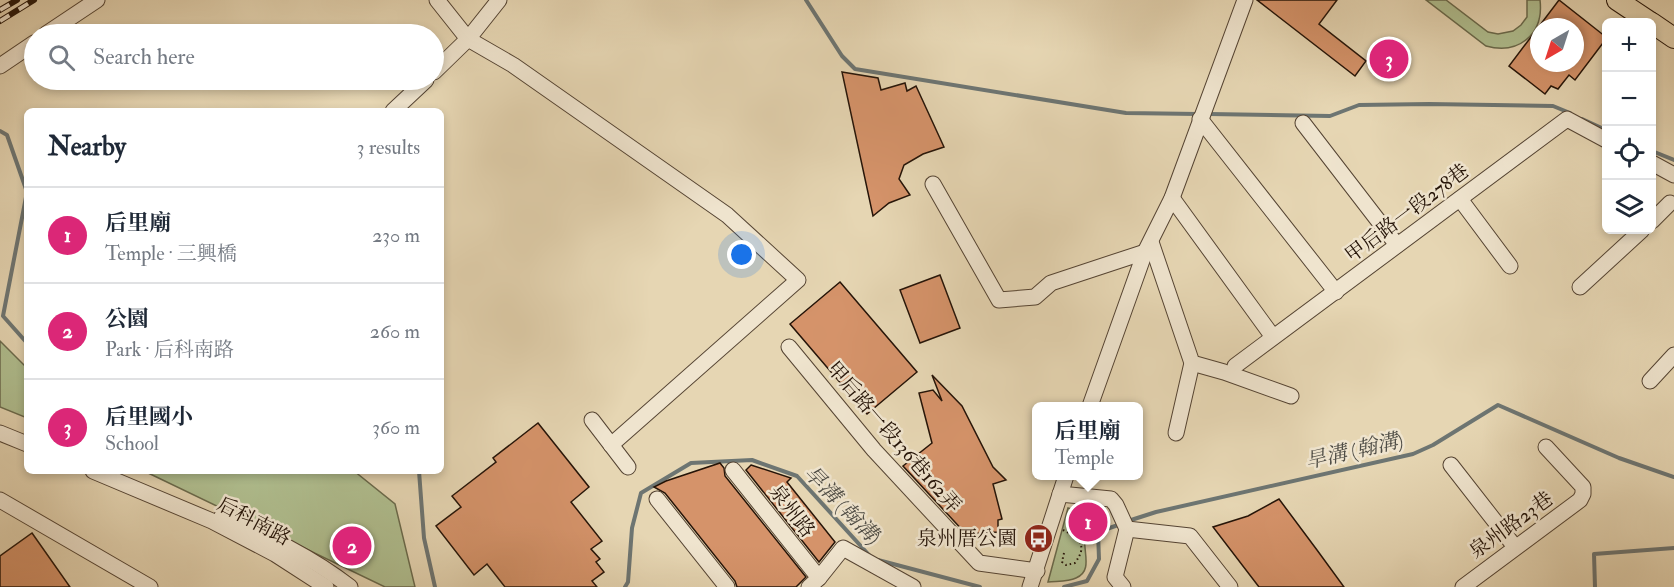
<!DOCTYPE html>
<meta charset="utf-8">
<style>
body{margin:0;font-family:"IM FELL Double Pica","Noto Serif TC",serif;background:#f6f6f7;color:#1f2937}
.controls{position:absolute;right:18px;top:18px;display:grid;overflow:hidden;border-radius:9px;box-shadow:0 3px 9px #0003}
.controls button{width:54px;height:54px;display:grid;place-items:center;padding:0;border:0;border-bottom:2px solid #e0e1e3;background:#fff;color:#1f2937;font:30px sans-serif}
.compass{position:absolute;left:1530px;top:18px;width:54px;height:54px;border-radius:50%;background:#fff;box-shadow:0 3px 9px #0003;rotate:219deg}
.you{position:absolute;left:742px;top:255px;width:21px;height:21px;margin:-15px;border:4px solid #fff;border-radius:50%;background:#1a73e8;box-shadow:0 0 0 9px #1a73e833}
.badge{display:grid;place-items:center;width:39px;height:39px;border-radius:50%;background:#db2777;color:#fff;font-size:20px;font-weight:700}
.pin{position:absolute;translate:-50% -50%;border:3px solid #fff;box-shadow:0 2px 6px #0006}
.popup{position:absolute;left:1032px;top:402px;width:111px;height:78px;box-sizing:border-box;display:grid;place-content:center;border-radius:9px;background:#fff;filter:drop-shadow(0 2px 4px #0005);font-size:20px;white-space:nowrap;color:#747a83}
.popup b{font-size:22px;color:#1f2937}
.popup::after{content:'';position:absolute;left:50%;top:100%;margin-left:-12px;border:12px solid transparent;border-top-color:#fff}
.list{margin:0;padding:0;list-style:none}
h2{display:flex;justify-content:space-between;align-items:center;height:78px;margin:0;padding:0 24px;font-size:26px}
h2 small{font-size:20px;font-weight:400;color:#747a83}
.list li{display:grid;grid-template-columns:39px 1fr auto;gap:18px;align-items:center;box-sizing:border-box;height:96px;padding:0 24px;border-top:2px solid #e0e1e3}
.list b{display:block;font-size:22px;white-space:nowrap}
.list p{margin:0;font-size:20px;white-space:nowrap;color:#747a83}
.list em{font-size:20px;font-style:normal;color:#747a83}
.icon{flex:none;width:33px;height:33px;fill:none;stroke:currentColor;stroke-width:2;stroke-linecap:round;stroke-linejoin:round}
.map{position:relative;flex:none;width:1674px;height:587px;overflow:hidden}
.search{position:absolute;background:#fff;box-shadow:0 3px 9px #0003;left:24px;top:24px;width:420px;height:66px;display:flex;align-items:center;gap:15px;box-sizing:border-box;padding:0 21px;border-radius:33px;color:#747a83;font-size:22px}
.panel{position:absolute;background:#fff;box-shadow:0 3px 9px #0003;left:24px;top:108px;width:420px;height:366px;border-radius:9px}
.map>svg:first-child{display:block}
.green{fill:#b0bf90;stroke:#6a6a4c;stroke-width:1.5}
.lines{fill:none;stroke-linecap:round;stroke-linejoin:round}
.stream{stroke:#6d7572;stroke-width:4}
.building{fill:#d5936a;stroke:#251408;stroke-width:1.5;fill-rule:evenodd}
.minor-casing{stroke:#543;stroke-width:17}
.major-casing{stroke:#251408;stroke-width:22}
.path{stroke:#251408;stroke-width:2;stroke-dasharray:1.5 3;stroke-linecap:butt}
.minor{stroke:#efe4ce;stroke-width:15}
.major{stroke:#e6d6b3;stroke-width:20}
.rail-casing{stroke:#251408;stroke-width:6}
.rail{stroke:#efe4ce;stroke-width:4;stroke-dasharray:11;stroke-linecap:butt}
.labels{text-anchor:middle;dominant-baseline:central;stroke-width:5;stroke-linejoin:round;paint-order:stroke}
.street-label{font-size:20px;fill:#251408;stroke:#efe4ce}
.poi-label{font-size:20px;fill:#251408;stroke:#efe4ce;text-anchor:end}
.water-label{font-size:21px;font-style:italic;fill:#4f4d46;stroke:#efe4ce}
</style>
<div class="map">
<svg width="1674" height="587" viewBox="0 0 1674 587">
<rect width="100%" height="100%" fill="#e6d6b3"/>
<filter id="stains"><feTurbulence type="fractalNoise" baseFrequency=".00333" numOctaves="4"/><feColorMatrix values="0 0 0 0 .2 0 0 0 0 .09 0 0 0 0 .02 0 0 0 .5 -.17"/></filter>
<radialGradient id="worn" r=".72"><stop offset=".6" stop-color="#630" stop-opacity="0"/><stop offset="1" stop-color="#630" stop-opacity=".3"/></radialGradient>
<g class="green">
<path d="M1426,0H1446L1488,32L1498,34L1513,31L1521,25L1527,17V0H1540C1544,34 1519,55 1486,46Z"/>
<polygon points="0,341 27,368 27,418 0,407"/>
<polygon points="144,471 354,471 395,504 415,587 385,587"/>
<path d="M1068,508L1088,514L1090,523C1075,540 1098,569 1076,578C1068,582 1057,581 1048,582Z"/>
</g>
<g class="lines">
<g class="stream">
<polyline points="806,0 842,56 855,69 1126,113 1198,114"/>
<polyline points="1209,114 1330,116 1359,105 1429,104 1553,106 1570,113"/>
<polyline points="1582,119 1606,130"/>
<polyline points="0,131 7,135 27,192 3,316 27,343"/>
<polyline points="1652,151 1674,160"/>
<polyline points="419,471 424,538 435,587"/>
<polyline points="1128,521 1156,512 1413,454 1433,445 1498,405 1619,458 1674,477"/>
<polyline points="878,560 980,587"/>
<polyline points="625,587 628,582 632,528 641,493 691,463 752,460 797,476 869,555"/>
<polyline points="1064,587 1087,581 1099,559 1098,532 1121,524"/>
<polyline points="1595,587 1594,554 1674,548"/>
</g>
</g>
<g class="building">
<polygon points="1257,0 1337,0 1319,24 1366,61 1355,76"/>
<path d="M1559,0L1606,37V39L1575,80L1569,75L1558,89L1551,86L1545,94L1509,66ZM1539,27H1575V63H1539Z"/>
<polygon points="842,72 878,78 881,90 905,83 907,91 916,86 944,147 923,154 904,165 899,179 910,195 889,203 873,216"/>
<polygon points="940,275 960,328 920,343 900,290"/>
<polygon points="840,282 917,372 867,414 790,324"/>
<polygon points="932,375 962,406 993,467 1006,480 993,484 1002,519 998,520 998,532 966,534 903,466 932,443 919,393 933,390 942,401"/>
<polygon points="538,423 589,487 571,502 602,541 591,549 600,559 596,562 604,572 592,581 597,587 505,587 487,564 474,575 436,526 461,507 452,496 496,462 493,458"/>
<polygon points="720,463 724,468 725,476 806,577 796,587 737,587 735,581 665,493 654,487 666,481"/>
<polygon points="751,465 791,478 787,482 835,542 819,562 746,470"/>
<polygon points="1279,499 1317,550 1344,587 1259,587 1213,527 1248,516"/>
<polygon points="32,533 70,587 0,587 0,556"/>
</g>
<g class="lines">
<defs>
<g id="minor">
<polyline points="437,0 468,39 499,0"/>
<polyline points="46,34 97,0"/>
<polyline points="0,66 34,43"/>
<polyline points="434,72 468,39 513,65 727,215 798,280 611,445"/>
<polyline points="393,111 426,80"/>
<polyline points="1200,119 1336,292"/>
<polyline points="1303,123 1397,245"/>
<polyline points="1652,163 1674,175"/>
<polyline points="933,184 999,300 1035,297 1051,283 1145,252"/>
<polyline points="1172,198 1273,337"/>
<polyline points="1460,199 1510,266"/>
<polyline points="1652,221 1670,203"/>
<polyline points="1151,242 1192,363 1224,372 1291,396"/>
<polyline points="1580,287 1642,230"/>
<polyline points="789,347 874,450 979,563 1037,571"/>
<polyline points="1235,366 1567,119 1606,140"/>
<polyline points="1650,381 1674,355"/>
<polyline points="1090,406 1145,252 1172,198 1245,0"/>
<polyline points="592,420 628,467"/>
<polyline points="0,433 27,444"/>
<polyline points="1176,433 1192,363"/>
<polyline points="1451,465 1515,547"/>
<polyline points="733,470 819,578"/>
<polyline points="93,471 212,521 275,554 326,587"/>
<polyline points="1060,494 1111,499 1116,505 1127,529"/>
<polyline points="657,499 727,587"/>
<polyline points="0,500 150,587"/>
<path d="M222,516C267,536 312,557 350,587"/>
<polyline points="1127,529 1190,536 1230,587"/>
<polyline points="809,587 819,578 843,548 913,587"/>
<polyline points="1030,587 1066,476"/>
<polyline points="1123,587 1115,577 1127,529"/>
<polyline points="1463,587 1580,500 1583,494 1583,487 1546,447"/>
</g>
<g id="major">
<polyline points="1617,0 1650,22"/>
<polyline points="1652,23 1674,38"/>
</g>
</defs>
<use href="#minor" class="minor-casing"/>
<use href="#major" class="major-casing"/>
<g class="path">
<polyline points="1063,530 1079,538"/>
<path d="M1064,553L1062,562L1066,565L1075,563C1088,544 1077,546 1078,531C1078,523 1085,520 1085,513"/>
</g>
<use href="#minor" class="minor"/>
<use href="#major" class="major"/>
<defs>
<g id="rail">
<polyline points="0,10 17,0"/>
<polyline points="0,21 34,0"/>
</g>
</defs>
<use href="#rail" class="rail-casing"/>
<use href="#rail" class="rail"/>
</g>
<defs>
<symbol id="bus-disc" viewBox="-11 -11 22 22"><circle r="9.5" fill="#8f2418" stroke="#efe4ce"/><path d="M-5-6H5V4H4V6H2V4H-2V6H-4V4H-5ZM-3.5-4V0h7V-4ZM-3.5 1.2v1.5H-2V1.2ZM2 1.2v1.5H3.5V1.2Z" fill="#fff"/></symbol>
</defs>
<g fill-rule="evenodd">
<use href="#bus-disc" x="1022" y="522" width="33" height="33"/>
</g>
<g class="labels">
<g class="street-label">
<text transform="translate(1407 213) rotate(-37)">甲后路一段278巷</text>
<text transform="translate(894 437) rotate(49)">甲后路一段136巷162弄</text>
<text transform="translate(792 511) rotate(52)">泉州路</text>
<text transform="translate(254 521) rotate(28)">后科南路</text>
<text transform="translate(1511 525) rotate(-36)">泉州路23巷</text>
</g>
<g class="poi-label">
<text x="1017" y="538">泉州厝公園</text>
</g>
<g class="water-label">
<text transform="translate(1354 451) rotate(-13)">旱溝 (翰溝)</text>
<text transform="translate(842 505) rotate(46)">旱溝 (翰溝)</text>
</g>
</g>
<rect width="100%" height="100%" filter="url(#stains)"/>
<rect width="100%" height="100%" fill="url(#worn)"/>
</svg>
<div class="controls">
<button>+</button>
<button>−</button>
<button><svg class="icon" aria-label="locate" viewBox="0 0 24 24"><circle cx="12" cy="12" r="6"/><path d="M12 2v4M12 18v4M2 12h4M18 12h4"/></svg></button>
<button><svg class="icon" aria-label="layers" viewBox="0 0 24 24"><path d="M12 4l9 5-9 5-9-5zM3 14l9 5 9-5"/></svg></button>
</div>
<svg class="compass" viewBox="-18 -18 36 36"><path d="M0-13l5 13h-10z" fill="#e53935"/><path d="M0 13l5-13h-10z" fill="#747a83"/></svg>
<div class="you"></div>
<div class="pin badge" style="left:1088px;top:522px">1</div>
<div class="popup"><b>后里廟</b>Temple</div>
<div class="pin badge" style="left:352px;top:546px">2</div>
<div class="pin badge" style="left:1389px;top:59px">3</div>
<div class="search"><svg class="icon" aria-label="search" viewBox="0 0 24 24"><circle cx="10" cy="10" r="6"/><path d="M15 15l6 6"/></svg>Search here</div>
<section class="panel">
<h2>Nearby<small>3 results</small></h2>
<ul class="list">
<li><span class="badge">1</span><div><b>后里廟</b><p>Temple · 三興橋</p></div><em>230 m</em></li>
<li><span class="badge">2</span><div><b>公園</b><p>Park · 后科南路</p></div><em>260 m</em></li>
<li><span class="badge">3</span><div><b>后里國小</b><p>School</p></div><em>360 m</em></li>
</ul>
</section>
</div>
